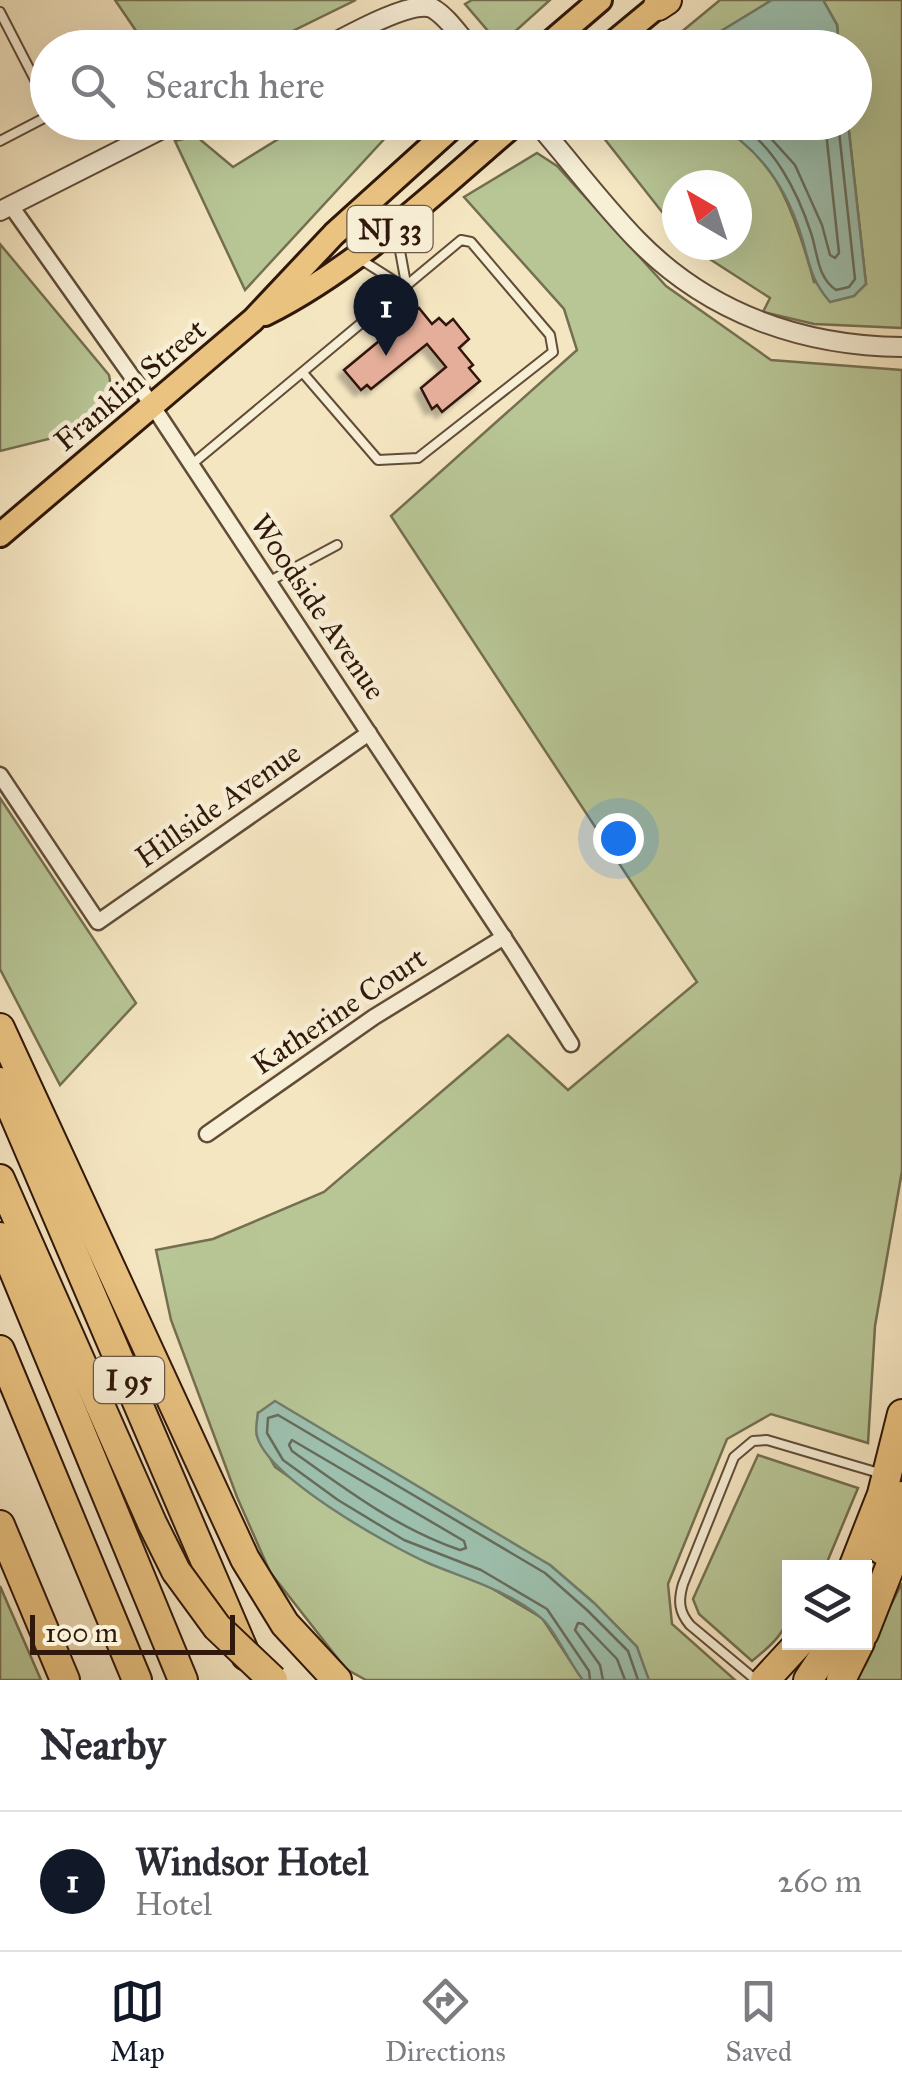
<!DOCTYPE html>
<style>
body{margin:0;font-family:"IM FELL Great Primer",serif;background:#f2f2f3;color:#2b2b33}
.controls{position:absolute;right:30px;bottom:30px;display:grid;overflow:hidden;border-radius:0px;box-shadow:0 10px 40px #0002}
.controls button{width:90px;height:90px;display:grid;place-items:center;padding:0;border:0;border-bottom:2px solid #e1e1e2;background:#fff;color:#2b2b33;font:50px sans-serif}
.compass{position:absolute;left:662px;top:170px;width:90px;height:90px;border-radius:50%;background:#fff;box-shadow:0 10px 40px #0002;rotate:321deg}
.scale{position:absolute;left:30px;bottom:25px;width:205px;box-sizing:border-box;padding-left:10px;border:5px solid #30180a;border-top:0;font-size:28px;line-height:35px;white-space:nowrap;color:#30180a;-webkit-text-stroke:8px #f8efd7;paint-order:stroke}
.you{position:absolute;left:618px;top:838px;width:35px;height:35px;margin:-25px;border:8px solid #fff;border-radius:50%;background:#1a73e8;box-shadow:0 0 0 15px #1a73e833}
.badge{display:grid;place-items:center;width:65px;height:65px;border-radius:50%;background:#111827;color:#fff;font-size:32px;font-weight:700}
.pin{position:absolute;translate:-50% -82px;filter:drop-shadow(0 2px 5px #0008)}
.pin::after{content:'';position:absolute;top:52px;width:35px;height:30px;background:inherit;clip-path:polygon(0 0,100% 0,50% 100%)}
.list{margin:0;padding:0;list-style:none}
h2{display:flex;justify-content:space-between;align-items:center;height:130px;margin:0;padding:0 40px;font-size:42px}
h2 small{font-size:32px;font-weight:400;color:#7c7c81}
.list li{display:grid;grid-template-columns:65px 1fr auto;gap:30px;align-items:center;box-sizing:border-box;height:140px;padding:0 40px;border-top:2px solid #e1e1e2}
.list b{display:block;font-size:38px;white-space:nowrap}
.list p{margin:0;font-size:32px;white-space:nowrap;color:#7c7c81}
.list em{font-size:32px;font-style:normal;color:#7c7c81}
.icon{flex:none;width:55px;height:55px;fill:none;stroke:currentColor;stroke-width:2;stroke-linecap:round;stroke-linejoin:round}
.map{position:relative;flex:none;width:902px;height:1680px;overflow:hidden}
.search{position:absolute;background:#fff;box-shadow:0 10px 40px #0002;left:30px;right:30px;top:30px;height:110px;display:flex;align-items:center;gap:25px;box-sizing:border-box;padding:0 35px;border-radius:55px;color:#7c7c81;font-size:38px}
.sheet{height:270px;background:#fff}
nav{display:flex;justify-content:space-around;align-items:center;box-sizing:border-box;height:140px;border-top:2px solid #e1e1e2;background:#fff;font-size:28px;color:#7c7c81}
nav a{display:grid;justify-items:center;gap:5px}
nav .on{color:#111827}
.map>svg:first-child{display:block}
.green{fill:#b8c696;stroke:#746f50;stroke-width:2.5}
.water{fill:#9dc0ae;stroke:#717d6c;stroke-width:2.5}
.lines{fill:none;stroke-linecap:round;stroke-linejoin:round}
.shore{stroke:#666c5c;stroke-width:2.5}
.building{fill:#e5ae9a;stroke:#30180a;stroke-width:2.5;filter:url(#shadow)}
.service-casing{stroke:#614c38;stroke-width:12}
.minor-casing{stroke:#614c38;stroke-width:19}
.tertiary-casing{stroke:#614c38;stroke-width:22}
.primary-casing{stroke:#30180a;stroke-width:28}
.motorway-casing{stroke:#30180a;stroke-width:32}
.service{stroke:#f8efd7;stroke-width:8}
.minor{stroke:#f8efd7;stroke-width:14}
.tertiary{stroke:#f8efd7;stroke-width:18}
.primary{stroke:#eac381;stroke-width:22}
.motorway{stroke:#eac381;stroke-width:28}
.motorway-bridge-casing{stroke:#30180a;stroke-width:32;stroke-linecap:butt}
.motorway-bridge{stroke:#eac381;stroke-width:28}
.labels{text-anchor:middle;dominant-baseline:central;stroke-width:9;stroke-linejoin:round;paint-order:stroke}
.shield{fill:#f8efd7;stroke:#6c5848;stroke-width:2.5}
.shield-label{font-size:28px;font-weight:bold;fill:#30180a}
.street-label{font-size:30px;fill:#30180a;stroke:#f8efd7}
</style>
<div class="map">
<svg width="902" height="1680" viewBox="0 0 902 1680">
<defs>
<filter id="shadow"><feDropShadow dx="-6" dy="6" stdDeviation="2.5" flood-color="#0004"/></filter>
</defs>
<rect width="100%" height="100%" fill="#f5e6c2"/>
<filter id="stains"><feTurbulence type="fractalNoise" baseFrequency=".002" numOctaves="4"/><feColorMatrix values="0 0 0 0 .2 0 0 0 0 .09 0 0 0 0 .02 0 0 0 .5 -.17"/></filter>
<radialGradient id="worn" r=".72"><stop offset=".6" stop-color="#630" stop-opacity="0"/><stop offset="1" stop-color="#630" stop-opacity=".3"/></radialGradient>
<g class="green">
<polygon points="115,0 356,0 260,47 147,47"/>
<polygon points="472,0 550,0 500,45 465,4"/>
<polygon points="720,0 772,0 695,47 662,48"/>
<path d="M823,0H902V328L814,324L763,312L770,298L688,245H737V185H677V231L592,123C618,123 696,117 716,124C774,143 800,230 814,282L866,284L848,123L854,122V48L839,47L837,25Z"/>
<polygon points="306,122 399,123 245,290 175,141 196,136 233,167"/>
<polygon points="537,153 557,166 666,286 771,360 902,370 902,1171 875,1326 868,1443 771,1414 727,1439 668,1584 672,1624 735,1680 647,1680 637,1647 594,1603 550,1565 258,1413 257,1435 275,1467 333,1508 431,1564 476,1579 542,1618 583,1680 366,1680 346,1669 270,1572 237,1497 171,1320 156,1250 213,1239 324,1192 508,1035 568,1090 697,982 391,516 577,350 564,309 464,197"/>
<polygon points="0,244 109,375 112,392 81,431 0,451"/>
<polygon points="0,798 136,1003 60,1085 0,969"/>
<path d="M758,1455L858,1488L825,1567L790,1568C790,1620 794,1627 752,1661L699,1614L693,1599Z"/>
<polygon points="902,1583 902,1680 853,1680"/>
<polygon points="0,1586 41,1680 0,1680"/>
</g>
<g class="water">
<polygon points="772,0 823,0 837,25 839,47 695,47"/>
<path d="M714,123H848L866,284L854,296L830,302C811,280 810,266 802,238C787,189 759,147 714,123Z"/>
<path d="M275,1401L550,1565L594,1603L637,1647L649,1680H583C569,1663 555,1629 540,1617C507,1590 466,1579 428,1563C388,1545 268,1478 257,1436C255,1430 257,1420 258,1413Z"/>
</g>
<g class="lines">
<g class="shore">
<path d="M735,122C774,144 798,193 811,233C818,254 817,277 836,290L849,287L855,279L838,122"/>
<polyline points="756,122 795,165 822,225 830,255 835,258 839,253 825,122"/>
<path d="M292,1440L464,1541L466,1548L460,1550C398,1529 345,1489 292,1451L289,1445Z"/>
<polyline points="590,1680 589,1671 547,1609 481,1570 404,1540 338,1500 283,1460 267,1433 268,1418 278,1415 545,1573 587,1610 628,1651 638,1680"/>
<polyline points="603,1680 600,1665 575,1630 578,1623 583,1624 617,1659 625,1680"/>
</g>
</g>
<polygon class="building" points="419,308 432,324 439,318 446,325 453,319 469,339 459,348 473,365 469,368 480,381 442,412 437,405 432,409 421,388 446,367 427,344 371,389 367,385 361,390 344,370"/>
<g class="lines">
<defs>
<g id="service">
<polyline points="0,12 48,105"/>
<polyline points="0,141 48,116"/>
<polyline points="396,229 407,289"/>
<polyline points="360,259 407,289"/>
<polyline points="191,465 461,240 471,242 550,335 553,352 418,458 378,460 303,373"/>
<polyline points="268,582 337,545"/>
<path d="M756,1680L690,1625C679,1612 678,1601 683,1584L734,1457L753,1441L767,1440L879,1473"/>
</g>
<g id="minor">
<polyline points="11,206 152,405 514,953 571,1044"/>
<polyline points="0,775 98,922 369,733"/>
<polyline points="207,1134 374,1017 504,937"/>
</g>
<g id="tertiary">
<path d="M324,48C347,36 410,0 432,8C447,16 459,35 471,48"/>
<path d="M536,122C570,161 601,203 637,240C708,313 802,346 902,347"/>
<polyline points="0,211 176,122"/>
</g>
<g id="primary">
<polyline points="544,48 600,0"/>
<polyline points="607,48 665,0"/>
<path d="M265,314C359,267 437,190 517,122"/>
<polyline points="0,535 253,320 334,234 458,122"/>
</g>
<g id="motorway">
<polyline points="658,6 667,0"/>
<polyline points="0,1028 245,1559 285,1624 337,1680"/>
<polyline points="0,1082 246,1656"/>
<polyline points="0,1179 152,1523 176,1571"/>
<polyline points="0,1237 183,1680"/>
<polyline points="0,1350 137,1680"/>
<polyline points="0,1525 65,1680"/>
<polyline points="882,1550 902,1496"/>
<polyline points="853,1568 882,1494 902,1414"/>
<polyline points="864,1633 902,1536"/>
<polyline points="765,1680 800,1642"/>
<polyline points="808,1680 833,1642"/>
<polyline points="841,1680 860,1642"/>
</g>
</defs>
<use href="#service" class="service-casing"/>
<use href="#minor" class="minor-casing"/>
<use href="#tertiary" class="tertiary-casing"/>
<use href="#primary" class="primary-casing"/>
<use href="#motorway" class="motorway-casing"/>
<use href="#service" class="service"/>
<use href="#minor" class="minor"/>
<use href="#tertiary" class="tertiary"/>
<use href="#primary" class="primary"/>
<use href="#motorway" class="motorway"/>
<defs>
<polyline id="motorway-bridge" points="176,1571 217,1627 273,1680"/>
</defs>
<use href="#motorway-bridge" class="motorway-bridge-casing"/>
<use href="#motorway-bridge" class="motorway-bridge"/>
</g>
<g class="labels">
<g class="shield">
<rect x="347.5" y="206" width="85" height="46" rx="8"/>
<rect x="94" y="1357" width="70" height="46" rx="8"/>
</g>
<g class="shield-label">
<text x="390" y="229">NJ 33</text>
<text x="129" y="1380">I 95</text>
</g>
<g class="street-label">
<text transform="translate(130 385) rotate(-40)">Franklin Street</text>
<text transform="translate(318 607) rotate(56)">Woodside Avenue</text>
<text transform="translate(218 805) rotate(-35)">Hillside Avenue</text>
<text transform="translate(339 1011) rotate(-34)">Katherine Court</text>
</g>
</g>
<rect width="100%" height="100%" filter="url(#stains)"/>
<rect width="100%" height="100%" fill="url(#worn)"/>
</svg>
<div class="controls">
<button><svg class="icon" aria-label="layers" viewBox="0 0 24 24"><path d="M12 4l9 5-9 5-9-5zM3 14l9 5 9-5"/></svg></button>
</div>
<svg class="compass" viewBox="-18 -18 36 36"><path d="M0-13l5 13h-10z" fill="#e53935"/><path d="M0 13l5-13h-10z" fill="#7c7c81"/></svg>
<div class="scale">100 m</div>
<div class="you"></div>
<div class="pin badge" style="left:386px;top:356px">1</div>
<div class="search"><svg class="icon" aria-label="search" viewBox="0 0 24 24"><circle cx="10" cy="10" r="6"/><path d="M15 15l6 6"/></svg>Search here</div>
</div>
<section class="sheet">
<h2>Nearby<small></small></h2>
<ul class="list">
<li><span class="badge">1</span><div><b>Windsor Hotel</b><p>Hotel</p></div><em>260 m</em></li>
</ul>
</section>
<nav>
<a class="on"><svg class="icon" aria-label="map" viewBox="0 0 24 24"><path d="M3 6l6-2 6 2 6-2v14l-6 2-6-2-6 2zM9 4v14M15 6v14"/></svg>Map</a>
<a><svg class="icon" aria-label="directions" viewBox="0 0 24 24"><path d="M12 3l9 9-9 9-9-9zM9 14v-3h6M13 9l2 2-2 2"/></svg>Directions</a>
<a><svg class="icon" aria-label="saved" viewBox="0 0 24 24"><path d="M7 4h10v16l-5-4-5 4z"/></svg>Saved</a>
</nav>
